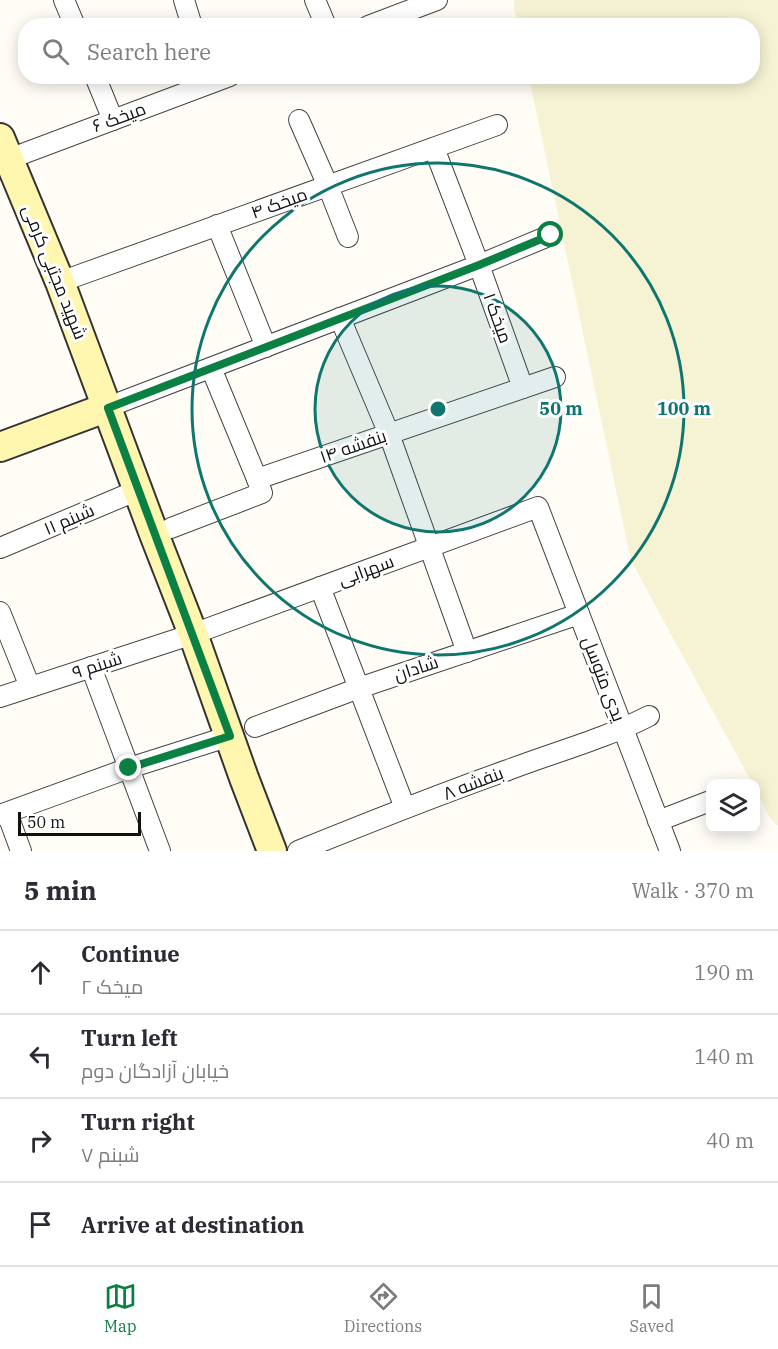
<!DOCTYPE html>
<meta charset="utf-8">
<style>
body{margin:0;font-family:"IBM Plex Serif",Cairo,serif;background:#f7f7f7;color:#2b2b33}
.controls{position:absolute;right:18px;bottom:18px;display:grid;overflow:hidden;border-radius:12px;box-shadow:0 3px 15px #0003}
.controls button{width:54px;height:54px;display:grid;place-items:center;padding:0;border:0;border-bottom:2px solid #e1e1e2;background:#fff;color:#2b2b33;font:30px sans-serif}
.scale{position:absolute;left:18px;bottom:15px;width:123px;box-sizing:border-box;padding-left:6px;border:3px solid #111;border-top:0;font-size:16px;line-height:21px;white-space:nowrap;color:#111;-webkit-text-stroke:4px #fff;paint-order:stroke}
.stop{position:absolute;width:18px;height:18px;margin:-14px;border:4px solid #0b8043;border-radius:50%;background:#fff}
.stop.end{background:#0b8043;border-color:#fff;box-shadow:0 2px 6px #0008}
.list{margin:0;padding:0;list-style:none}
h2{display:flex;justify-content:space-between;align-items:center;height:78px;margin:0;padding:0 24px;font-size:26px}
h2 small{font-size:20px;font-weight:400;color:#7c7c81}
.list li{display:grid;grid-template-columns:39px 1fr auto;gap:18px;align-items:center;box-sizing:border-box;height:84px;padding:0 24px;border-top:2px solid #e1e1e2}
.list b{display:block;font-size:22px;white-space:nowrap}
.list p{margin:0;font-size:20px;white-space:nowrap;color:#7c7c81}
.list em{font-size:20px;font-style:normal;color:#7c7c81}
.icon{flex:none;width:33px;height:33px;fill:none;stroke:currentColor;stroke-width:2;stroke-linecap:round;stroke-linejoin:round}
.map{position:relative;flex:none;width:778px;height:851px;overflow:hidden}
.search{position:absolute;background:#fff;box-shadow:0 3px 15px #0003;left:18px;right:18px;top:18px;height:66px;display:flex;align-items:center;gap:15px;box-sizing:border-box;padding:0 21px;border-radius:24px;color:#7c7c81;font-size:22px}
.sheet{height:414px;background:#fff}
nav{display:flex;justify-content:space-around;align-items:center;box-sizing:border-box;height:84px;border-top:2px solid #e1e1e2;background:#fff;font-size:16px;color:#7c7c81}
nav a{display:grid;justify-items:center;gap:3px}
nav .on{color:#0b8043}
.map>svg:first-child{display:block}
.farmland{fill:#f6f3d4}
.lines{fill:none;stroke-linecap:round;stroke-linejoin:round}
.street-casing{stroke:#444;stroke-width:22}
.secondary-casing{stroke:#333;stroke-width:32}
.street{stroke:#fff;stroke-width:20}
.secondary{stroke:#fff6b0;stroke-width:28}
.route{stroke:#0b8043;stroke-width:8}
.ring{fill:none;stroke:#0f766e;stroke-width:3}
.labels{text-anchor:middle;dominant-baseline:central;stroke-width:6;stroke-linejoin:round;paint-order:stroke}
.street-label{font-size:18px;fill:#111;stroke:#fff}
.centre{fill:#0f766e;stroke:#fff;stroke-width:3}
.ring-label{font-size:18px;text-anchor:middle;font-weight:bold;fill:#0f766e;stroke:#fff;stroke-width:6;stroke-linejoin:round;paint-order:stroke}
</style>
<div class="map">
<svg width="778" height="851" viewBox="0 0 778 851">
<rect width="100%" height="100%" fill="#fffdf5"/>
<polygon class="farmland" points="514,0 778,0 778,826 770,818 756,790 756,784 752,783 631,561 529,77 752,76 752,26 518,25 514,9"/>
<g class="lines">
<defs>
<g id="street">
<polyline points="64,0 75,26"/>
<polyline points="184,0 192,26"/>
<polyline points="315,0 326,26"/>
<polyline points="368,26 437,0"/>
<polyline points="95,76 113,120"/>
<polyline points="299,120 328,186 348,237"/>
<polyline points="434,148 479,265 523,388"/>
<polyline points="9,159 230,76"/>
<polyline points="217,225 266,347"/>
<polyline points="60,282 497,125"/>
<polyline points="340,318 389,434 467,652"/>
<polyline points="211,368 257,479"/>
<polyline points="108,407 479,265 551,235"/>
<polyline points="171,528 262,493 257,479 555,377"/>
<polyline points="0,548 138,490"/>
<polyline points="320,587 405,808"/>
<polyline points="0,612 30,687"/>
<polyline points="91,667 160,851"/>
<polyline points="0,697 193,634 538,507 670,851"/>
<polyline points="255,727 359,688 579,614"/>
<polyline points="7,813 21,851"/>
<polyline points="0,815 129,768 230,736"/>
<polyline points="658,821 710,801"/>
<path d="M298,851C367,823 437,795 508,770C555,752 604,739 649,716"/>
</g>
<g id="secondary">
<polyline points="0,138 60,282 154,534 193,634 244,778 272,851"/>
<polyline points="0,447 108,407"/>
</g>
</defs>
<use href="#street" class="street-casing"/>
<use href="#secondary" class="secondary-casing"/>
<use href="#street" class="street"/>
<use href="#secondary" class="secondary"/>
</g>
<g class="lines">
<path class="route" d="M129,768L230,736C190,626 148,517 108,408L479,265L551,235"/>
</g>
<circle cx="438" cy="409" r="123" fill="#0f766e" fill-opacity=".12"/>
<g class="ring">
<circle cx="438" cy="409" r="123"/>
<circle cx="438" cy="409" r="246"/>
</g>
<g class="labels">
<g class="street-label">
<text transform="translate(119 117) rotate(-20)">میخک ۶</text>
<text transform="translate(279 203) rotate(-20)">میخک ۴</text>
<text transform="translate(55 272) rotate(68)">شهید مجتبی کرمی</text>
<text transform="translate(498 318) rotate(70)">میخک ۱</text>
<text transform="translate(353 446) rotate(-19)">بنفشه ۱۴</text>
<text transform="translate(69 519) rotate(-23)">شبنم ۱۱</text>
<text transform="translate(366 570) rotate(-20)">سهرابی</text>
<text transform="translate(97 665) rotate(-18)">شبنم ۹</text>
<text transform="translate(416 668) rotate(-18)">شادان</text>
<text transform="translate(604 679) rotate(69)">یدی متوسل</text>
<text transform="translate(473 783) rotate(-21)">بنفشه ۸</text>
</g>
</g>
<circle cx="438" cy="409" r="9" class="centre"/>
<g class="ring-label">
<text x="561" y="415">50 m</text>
<text x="684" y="415">100 m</text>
</g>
</svg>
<div class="controls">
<button><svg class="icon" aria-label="layers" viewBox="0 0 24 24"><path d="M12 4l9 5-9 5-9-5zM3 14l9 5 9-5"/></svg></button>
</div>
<div class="scale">50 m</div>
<div class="stop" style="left:551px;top:235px"></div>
<div class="stop end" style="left:129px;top:768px"></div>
<div class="search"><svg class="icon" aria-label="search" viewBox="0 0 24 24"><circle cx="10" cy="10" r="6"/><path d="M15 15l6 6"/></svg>Search here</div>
</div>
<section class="sheet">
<h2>5 min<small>Walk · 370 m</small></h2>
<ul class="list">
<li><svg class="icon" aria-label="ahead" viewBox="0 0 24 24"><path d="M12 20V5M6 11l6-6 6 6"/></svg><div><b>Continue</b><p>میخک ۲</p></div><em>190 m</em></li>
<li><svg class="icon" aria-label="left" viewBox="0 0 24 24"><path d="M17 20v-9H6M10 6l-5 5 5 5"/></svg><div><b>Turn left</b><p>خیابان آزادگان دوم</p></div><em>140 m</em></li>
<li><svg class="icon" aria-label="right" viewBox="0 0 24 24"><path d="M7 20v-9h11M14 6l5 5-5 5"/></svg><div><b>Turn right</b><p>شبنم ۷</p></div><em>40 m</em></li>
<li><svg class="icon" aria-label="arrive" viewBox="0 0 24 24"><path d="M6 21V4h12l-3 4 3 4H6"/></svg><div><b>Arrive at destination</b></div></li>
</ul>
</section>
<nav>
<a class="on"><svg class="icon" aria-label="map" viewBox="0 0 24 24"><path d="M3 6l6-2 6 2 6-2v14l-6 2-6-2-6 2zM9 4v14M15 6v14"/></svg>Map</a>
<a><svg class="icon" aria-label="directions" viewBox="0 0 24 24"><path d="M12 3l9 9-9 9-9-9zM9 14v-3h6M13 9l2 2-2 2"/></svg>Directions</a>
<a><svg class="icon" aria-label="saved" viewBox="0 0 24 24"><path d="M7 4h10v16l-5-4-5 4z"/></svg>Saved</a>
</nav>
